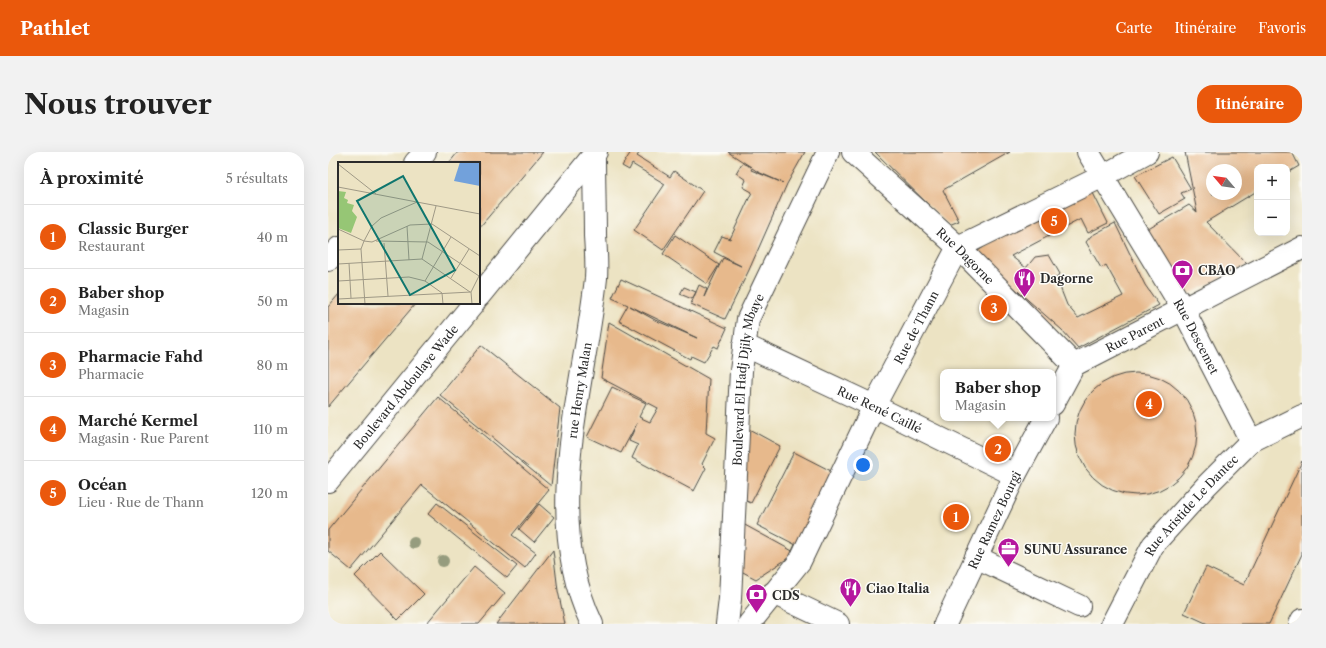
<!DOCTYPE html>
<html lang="fr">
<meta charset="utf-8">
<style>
body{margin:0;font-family:"Libre Caslon Text",serif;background:#f2f2f2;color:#222}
.controls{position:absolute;right:12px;top:12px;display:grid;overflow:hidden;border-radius:8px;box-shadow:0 4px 16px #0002}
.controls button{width:36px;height:36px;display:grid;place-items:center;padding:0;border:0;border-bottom:1px solid #e0e0e0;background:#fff;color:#222;font:20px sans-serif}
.compass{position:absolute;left:878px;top:12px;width:36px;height:36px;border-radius:50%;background:#fff;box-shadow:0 4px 16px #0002;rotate:299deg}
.you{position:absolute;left:535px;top:313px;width:14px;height:14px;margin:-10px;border:3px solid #fff;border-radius:50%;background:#1a73e8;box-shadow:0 0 0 6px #1a73e833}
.badge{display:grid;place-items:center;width:26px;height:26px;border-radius:50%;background:#ea580c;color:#fff;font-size:13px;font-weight:700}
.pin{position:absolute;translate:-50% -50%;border:2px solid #fff;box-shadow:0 1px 4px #0006}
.popup{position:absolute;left:612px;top:217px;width:116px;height:52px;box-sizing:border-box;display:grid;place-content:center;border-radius:8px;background:#fff;filter:drop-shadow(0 1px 3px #0005);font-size:13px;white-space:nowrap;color:#767676}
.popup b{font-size:15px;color:#222}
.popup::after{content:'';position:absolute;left:50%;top:100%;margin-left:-8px;border:8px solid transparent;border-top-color:#fff}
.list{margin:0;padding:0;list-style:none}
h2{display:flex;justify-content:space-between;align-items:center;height:52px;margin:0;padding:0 16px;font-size:17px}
h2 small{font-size:13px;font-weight:400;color:#767676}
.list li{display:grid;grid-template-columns:26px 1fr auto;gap:12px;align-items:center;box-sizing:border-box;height:64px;padding:0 16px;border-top:1px solid #e0e0e0}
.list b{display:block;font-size:15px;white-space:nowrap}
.list p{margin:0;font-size:13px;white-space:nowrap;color:#767676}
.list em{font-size:13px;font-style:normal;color:#767676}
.map{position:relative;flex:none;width:974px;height:472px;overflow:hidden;border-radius:16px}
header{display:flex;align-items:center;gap:24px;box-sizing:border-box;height:56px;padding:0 20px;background:#ea580c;color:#fff}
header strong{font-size:19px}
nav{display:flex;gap:22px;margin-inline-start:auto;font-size:14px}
.intro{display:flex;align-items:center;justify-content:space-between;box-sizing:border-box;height:96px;padding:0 24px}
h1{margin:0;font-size:28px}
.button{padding:10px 18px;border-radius:16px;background:#ea580c;color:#fff;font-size:14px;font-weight:700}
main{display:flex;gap:24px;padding:0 24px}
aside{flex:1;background:#fff;border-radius:16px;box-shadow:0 4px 16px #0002}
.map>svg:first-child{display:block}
.building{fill:#e7b98c;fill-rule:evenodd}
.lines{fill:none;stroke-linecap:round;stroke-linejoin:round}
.minor-casing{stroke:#484742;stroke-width:24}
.minor{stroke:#fff;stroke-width:22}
.tree{fill:#969c7e}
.labels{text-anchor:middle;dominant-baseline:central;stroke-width:3;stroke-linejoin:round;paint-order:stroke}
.street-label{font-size:12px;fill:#2b2b2b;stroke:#fdfcf7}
.poi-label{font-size:12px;font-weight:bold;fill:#2b2b2b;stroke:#fdfcf7;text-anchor:start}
.inset-road{fill:none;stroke:#9f9986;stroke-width:1}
.view{fill:#0f766e;fill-opacity:0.15;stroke:#0f766e;stroke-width:2}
.inset-edge{fill:none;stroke:#2b2b2b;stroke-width:2}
</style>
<header>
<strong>Pathlet</strong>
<nav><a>Carte</a><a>Itinéraire</a><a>Favoris</a></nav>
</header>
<div class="intro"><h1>Nous trouver</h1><a class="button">Itinéraire</a></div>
<main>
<aside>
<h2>À proximité<small>5 résultats</small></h2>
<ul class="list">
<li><span class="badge">1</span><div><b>Classic Burger</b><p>Restaurant</p></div><em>40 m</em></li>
<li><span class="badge">2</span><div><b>Baber shop</b><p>Magasin</p></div><em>50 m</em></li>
<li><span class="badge">3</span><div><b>Pharmacie Fahd</b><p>Pharmacie</p></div><em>80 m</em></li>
<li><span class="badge">4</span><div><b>Marché Kermel</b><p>Magasin · Rue Parent</p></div><em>110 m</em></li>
<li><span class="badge">5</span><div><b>Océan</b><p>Lieu · Rue de Thann</p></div><em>120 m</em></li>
</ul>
</aside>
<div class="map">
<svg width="974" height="472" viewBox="0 0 974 472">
<rect width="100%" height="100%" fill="#fdfcf7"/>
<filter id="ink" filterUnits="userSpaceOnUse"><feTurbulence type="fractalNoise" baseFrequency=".025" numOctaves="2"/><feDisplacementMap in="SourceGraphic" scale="8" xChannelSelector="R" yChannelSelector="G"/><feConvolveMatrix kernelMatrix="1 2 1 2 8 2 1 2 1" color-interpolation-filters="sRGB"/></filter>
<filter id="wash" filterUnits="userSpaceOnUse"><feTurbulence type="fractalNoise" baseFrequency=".012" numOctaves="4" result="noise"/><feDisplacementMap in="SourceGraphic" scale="16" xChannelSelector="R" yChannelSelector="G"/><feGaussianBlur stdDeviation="0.9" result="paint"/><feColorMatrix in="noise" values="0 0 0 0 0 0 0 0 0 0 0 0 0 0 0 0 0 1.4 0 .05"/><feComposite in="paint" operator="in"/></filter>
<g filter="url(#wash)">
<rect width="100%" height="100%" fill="#ece3c3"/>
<g id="blocks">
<g class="building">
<polygon points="130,0 215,0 151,76 151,11 121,11"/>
<polygon points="303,0 312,0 309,4 342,25 346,19 375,39 335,98 306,78 337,32 304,12 301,18 294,14"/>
<path d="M400,0H477L459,32L421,118L397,167L363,152L371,133L379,137L376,145L395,106L413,114L386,100L394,84L402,87L424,40L415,35L418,28L408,21L414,11L423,15ZM424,16L430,20L455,31L423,18Z"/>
<polygon points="547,0 682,0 615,38 631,69 621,73"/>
<path d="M857,0H964L971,14L959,21V15H929V39L878,70L920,113L861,142L845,131L817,79L861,53L869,60ZM884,18H908V42H884Z"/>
<polygon points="844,5 863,37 853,41 857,47 831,62 807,24"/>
<polygon points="763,37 780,71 760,81 753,67 683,104 698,116 707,105 721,103 732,122 728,125 739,153 750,166 795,144 778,113 773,116 758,90 763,84 787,71 817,133 831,153 750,196 734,178 667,119 650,99 666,88"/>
<polygon points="347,83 391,113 379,132 335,102"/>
<path d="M293,127L399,176L390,196L386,194L376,210L363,204L362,207L291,169L300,153L284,146ZM302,154L369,186L327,168Z"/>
<polygon points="356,135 368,140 364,147 352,142"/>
<polygon points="11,142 11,151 88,151 0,255 0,155"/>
<polygon points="281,170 381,227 378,281 387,286 374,312 378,316 366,339 304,306 310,293 301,289 309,271 293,301 259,285 284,235 318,251 311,265 322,270 330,256 273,226"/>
<polygon points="153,193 232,256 223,334 112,243"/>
<circle cx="808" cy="282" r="61"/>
<polygon points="110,245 221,338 184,383 208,401 197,416 94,333 23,418 0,399 0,378"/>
<polygon points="419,276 452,294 423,351 414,347"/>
<polygon points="466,300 507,321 470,394 429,373"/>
<polygon points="974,309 974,402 941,472 880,472 856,461 878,415 916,433"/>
<polygon points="109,351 189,414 179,426 100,362"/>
<polygon points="211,352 226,365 206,390 191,377"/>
<polygon points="415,372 468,401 428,427 413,419"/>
<polygon points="225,398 230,439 237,472 168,472"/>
<polygon points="52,399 96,442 70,468 27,424"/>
<polygon points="146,415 177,441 151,472 98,472"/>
</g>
</g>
</g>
<g filter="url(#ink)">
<use href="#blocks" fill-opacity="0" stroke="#484742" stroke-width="1"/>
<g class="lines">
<defs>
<g id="minor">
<path id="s1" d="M525,0L630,95L746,213"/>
<path id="s2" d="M760,0L855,157L923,289"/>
<polyline points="87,11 97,0"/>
<polyline points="0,108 11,96"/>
<polyline points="151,144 268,0"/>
<path id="s3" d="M416,193L546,254L687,323"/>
<path id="s4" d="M746,213L974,96"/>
<polyline points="725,252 746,213"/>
<path id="s5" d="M0,329L146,151"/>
<polyline points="648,405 751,454"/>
<polyline points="445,441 510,472"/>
<path id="s6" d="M264,472C212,363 256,239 268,126C269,113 268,98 267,84C267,57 266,30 266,2"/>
<path id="s7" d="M399,472L402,447L413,219L420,167L500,0"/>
<path id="s8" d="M421,472L472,409L546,254L630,95L775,24L819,0"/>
<path id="s9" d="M617,472L687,323L718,266"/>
<path id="s10" d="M784,472L825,393L879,333L923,289L974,264"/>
<polyline points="972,472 974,468"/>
</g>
</defs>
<use href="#minor" class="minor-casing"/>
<use href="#minor" class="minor"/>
</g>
<g class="tree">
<circle cx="86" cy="391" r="6"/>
<circle cx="115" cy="409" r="6"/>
</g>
</g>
<defs>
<symbol id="bank-pin" viewBox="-11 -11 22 30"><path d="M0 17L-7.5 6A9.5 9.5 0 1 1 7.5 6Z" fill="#b5179e" stroke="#fdfcf7"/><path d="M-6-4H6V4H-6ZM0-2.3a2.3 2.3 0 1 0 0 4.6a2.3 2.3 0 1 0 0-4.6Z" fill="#fff"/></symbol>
<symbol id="restaurant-pin" viewBox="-11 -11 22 30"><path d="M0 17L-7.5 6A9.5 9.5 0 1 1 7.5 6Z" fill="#b5179e" stroke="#fdfcf7"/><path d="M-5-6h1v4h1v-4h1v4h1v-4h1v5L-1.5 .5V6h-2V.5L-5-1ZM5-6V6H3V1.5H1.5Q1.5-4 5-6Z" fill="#fff"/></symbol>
<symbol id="office-pin" viewBox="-11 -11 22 30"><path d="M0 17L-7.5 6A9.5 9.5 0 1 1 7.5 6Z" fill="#b5179e" stroke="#fdfcf7"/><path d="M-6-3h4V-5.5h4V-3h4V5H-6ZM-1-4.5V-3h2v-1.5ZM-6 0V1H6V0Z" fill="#fff"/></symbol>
</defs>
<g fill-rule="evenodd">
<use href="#bank-pin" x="842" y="106" width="25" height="34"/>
<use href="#restaurant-pin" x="684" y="114" width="25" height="34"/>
<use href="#office-pin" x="668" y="384" width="25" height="34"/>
<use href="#restaurant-pin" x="510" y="424" width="25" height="34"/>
<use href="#bank-pin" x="416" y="430" width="25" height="34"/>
</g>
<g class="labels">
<g class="street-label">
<text stroke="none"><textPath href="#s1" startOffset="153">Rue Dagorne</textPath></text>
<text stroke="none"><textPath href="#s8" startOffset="342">Rue de Thann</textPath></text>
<text stroke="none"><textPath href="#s4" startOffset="68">Rue Parent</textPath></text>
<text stroke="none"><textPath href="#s2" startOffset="214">Rue Descemet</textPath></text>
<text stroke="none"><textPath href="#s7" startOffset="246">Boulevard El Hadj Djily Mbaye</textPath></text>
<text stroke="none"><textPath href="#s5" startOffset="122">Boulevard Abdoulaye Wade</textPath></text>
<text stroke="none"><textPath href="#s6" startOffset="238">rue Henry Malan</textPath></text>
<text stroke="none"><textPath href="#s3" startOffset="150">Rue René Caillé</textPath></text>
<text stroke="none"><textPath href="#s10" startOffset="144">Rue Aristide Le Dantec</textPath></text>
<text stroke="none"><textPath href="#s9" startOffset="115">Rue Ramez Bourgi</textPath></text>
</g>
<g class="poi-label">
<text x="870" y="118">CBAO</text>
<text x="712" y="126">Dagorne</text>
<text x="696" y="397">SUNU Assurance</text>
<text x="538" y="436">Ciao Italia</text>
<text x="444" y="443">CDS</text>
</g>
</g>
<g transform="translate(10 10)">
<rect width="142" height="142" fill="#ece3c3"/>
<path d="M0,29L8,30L6,36L10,38L9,41L16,43L14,49L19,55L13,71L0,66Z" fill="#96c675"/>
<path d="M122,0H142V24L116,19Z" fill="#72a1db"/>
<path class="inset-road" d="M0,2L38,32M0,25L142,52M69,64L71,98M0,67L26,79L34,80L72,63L94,62L142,94M38,79L90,80L141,114M46,81L50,134M0,88L23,87M84,97L132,130M84,97L98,44M11,101L13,136M0,102L84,97M113,116L131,87M0,119L71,115L87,119L104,131L105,142M87,119L113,75M133,130L142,112M133,130L134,142M0,137L133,130M27,142L23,87L26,79L34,64L43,56L79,40"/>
<path class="view" d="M65,14L117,108L72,133L19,39Z"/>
<rect width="142" height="142" class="inset-edge"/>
</g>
</svg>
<div class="controls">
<button>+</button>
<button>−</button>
</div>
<svg class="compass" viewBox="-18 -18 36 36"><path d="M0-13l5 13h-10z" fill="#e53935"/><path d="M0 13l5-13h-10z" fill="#767676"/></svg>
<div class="you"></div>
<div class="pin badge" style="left:628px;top:365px">1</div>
<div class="pin badge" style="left:670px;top:297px">2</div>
<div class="popup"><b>Baber shop</b>Magasin</div>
<div class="pin badge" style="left:666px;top:156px">3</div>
<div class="pin badge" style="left:821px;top:252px">4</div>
<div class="pin badge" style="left:726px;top:69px">5</div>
</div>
</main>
